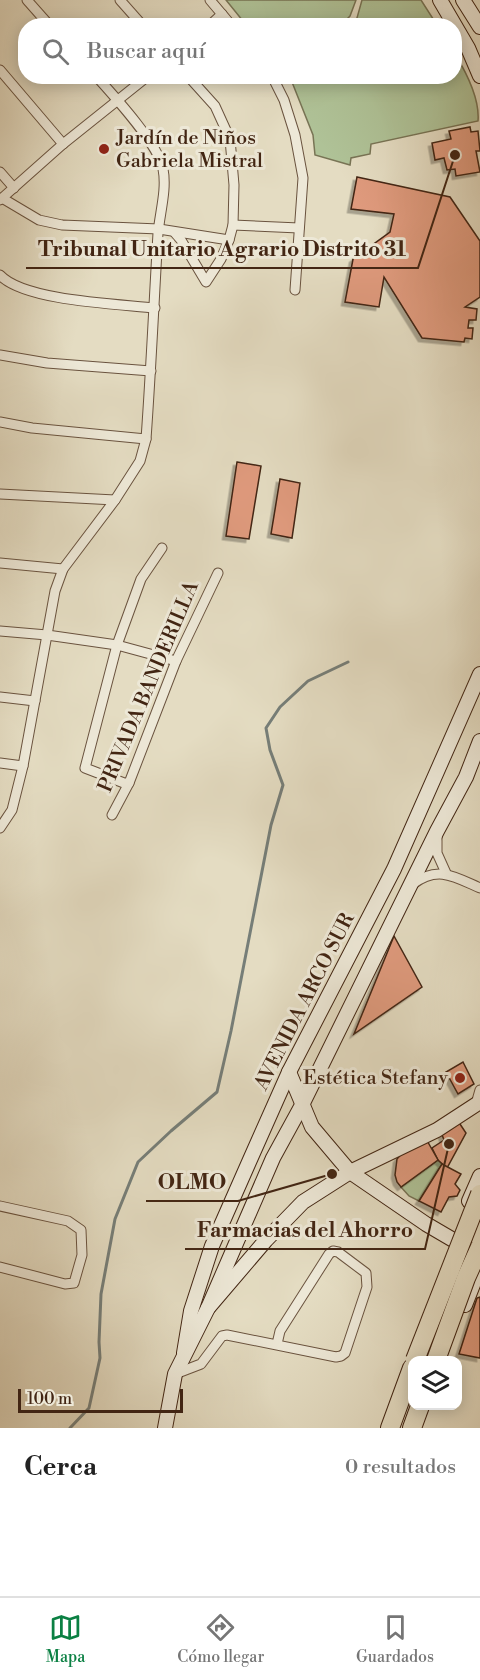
<!DOCTYPE html>
<html lang="es">
<meta charset="utf-8">
<style>
body{margin:0;font-family:"Libre Bodoni",serif;background:#f6f6f6;color:#222}
.controls{position:absolute;right:18px;bottom:18px;display:grid;overflow:hidden;border-radius:12px;box-shadow:0 3px 15px #0003}
.controls button{width:54px;height:54px;display:grid;place-items:center;padding:0;border:0;border-bottom:2px solid #e0e0e0;background:#fff;color:#222;font:30px sans-serif}
.scale{position:absolute;left:18px;bottom:15px;width:165px;box-sizing:border-box;padding-left:6px;border:3px solid #422513;border-top:0;font-size:16px;line-height:21px;white-space:nowrap;color:#422513;-webkit-text-stroke:4px #ede8d7;paint-order:stroke}
.list{margin:0;padding:0;list-style:none}
h2{display:flex;justify-content:space-between;align-items:center;height:78px;margin:0;padding:0 24px;font-size:26px}
h2 small{font-size:20px;font-weight:400;color:#767676}
.icon{flex:none;width:33px;height:33px;fill:none;stroke:currentColor;stroke-width:2;stroke-linecap:round;stroke-linejoin:round}
.map{position:relative;flex:none;width:480px;height:1428px;overflow:hidden}
.search{position:absolute;background:#fff;box-shadow:0 3px 15px #0003;left:18px;right:18px;top:18px;height:66px;display:flex;align-items:center;gap:15px;box-sizing:border-box;padding:0 21px;border-radius:24px;color:#767676;font-size:22px}
.sheet{height:168px;background:#fff}
nav{display:flex;justify-content:space-around;align-items:center;box-sizing:border-box;height:84px;border-top:2px solid #e0e0e0;background:#fff;font-size:16px;color:#767676}
nav a{display:grid;justify-items:center;gap:3px}
nav .on{color:#0b8043}
.map>svg:first-child{display:block}
.green{fill:#afc297;stroke:#787455;stroke-width:1.5}
.lines{fill:none;stroke-linecap:round;stroke-linejoin:round}
.stream{stroke:#767e78;stroke-width:3}
.building{fill:#df9a7d;stroke:#422513;stroke-width:1.5;filter:url(#shadow)}
.street-casing{stroke:#6a533f;stroke-width:11}
.secondary-casing{stroke:#422513;stroke-width:16}
.highway-casing{stroke:#422513;stroke-width:20}
.street{stroke:#ede8d7;stroke-width:9}
.secondary{stroke:#ede8d7;stroke-width:14}
.highway{stroke:#e4dcc2;stroke-width:18}
.highway-bridge-casing{stroke:#422513;stroke-width:20;stroke-linecap:butt}
.highway-bridge{stroke:#e4dcc2;stroke-width:18}
.poi-dot{fill:#8f2418;stroke:#ede8d7;stroke-width:2}
.labels{text-anchor:middle;dominant-baseline:central;stroke-width:6;stroke-linejoin:round;paint-order:stroke}
.poi-label{font-size:20px;fill:#422513;stroke:#ede8d7;text-anchor:start}
.street-label{font-size:20px;fill:#422513;stroke:#ede8d7}
.leader{fill:none;stroke:#422513;stroke-width:2}
.callout-dot{fill:#422513;stroke:#ede8d7;stroke-width:2}
.callout-label{font-size:21px;text-anchor:middle;font-weight:bold;fill:#422513;stroke:#ede8d7;stroke-width:6;stroke-linejoin:round;paint-order:stroke}
</style>
<div class="map">
<svg width="480" height="1428" viewBox="0 0 480 1428">
<defs>
<filter id="shadow"><feDropShadow dx="-3.5" dy="3.5" stdDeviation="0" flood-color="#0004"/></filter>
</defs>
<rect width="100%" height="100%" fill="#e4dcc2"/>
<filter id="stains"><feTurbulence type="fractalNoise" baseFrequency=".00333" numOctaves="4"/><feColorMatrix values="0 0 0 0 .2 0 0 0 0 .09 0 0 0 0 .02 0 0 0 .5 -.17"/></filter>
<radialGradient id="worn" r=".72"><stop offset=".6" stop-color="#630" stop-opacity="0"/><stop offset="1" stop-color="#630" stop-opacity=".3"/></radialGradient>
<g class="green">
<polygon points="226,0 356,0 350,16 341,25 247,26"/>
<polygon points="362,0 421,0 437,25 351,25 357,18"/>
<path d="M455,54C466,72 480,98 478,121L371,144L370,154L351,158L350,165L315,155L313,135L290,77L454,76Z"/>
<polygon points="438,1160 442,1164 419,1201 409,1196 401,1187"/>
</g>
<g class="lines">
<polyline class="stream" points="70,1428 89,1408 100,1358 99,1342 101,1294 115,1219 138,1162 171,1131 217,1092 231,1031 271,825 283,785 270,750 266,728 280,707 308,681 348,662"/>
</g>
<g class="building">
<polygon points="470,127 471,132 478,131 480,151 476,151 480,172 456,176 455,169 447,170 444,158 435,160 432,143 451,139 449,131"/>
<polygon points="357,177 450,197 480,241 480,297 465,307 477,309 476,320 469,320 468,328 473,328 472,339 465,338 464,342 422,338 384,277 379,307 345,302 353,259 390,232 394,214 351,209"/>
<polygon points="237,462 261,466 249,539 226,536"/>
<polygon points="280,479 300,483 292,538 271,534"/>
<polygon points="394,936 422,987 354,1034"/>
<polygon points="463,1062 474,1084 458,1094 446,1072"/>
<polygon points="458,1121 466,1133 447,1168 438,1160 432,1148 444,1140 441,1132"/>
<polygon points="425,1137 438,1160 401,1187 397,1182 395,1175 397,1159 403,1152"/>
<polygon points="442,1164 461,1174 455,1184 460,1190 457,1196 449,1197 441,1212 419,1201"/>
<polygon points="480,1297 480,1358 459,1354 477,1298"/>
</g>
<g class="lines">
<defs>
<g id="street">
<polyline points="27,0 50,26"/>
<polyline points="120,0 143,26"/>
<polyline points="210,0 232,26"/>
<polyline points="209,26 222,14"/>
<polyline points="0,70 63,144"/>
<polyline points="272,76 284,100 295,135 303,178 295,290"/>
<polyline points="0,172 14,188"/>
<polyline points="2,198 39,220 62,225 159,229 229,240"/>
<polyline points="0,200 63,144 148,76"/>
<polyline points="233,225 299,228"/>
<polyline points="175,233 181,240 206,282 221,259 229,240 233,225 234,185 230,139 215,106 188,76"/>
<path d="M0,275C24,301 119,304 155,308"/>
<polyline points="0,355 47,363 151,371"/>
<polyline points="0,422 32,428 146,439"/>
<polyline points="0,494 115,500"/>
<polyline points="0,563 63,569"/>
<polyline points="0,631 47,635 117,645 176,661"/>
<polyline points="0,697 35,701"/>
<polyline points="0,763 23,766"/>
<polyline points="129,783 124,783 85,768 117,645 141,579 162,548"/>
<polyline points="112,815 129,783 176,661 218,573"/>
<path d="M0,828L12,810L23,766L55,591L63,569L115,500L140,461L146,439C151,370 154,301 158,233C160,212 167,189 163,169C159,145 114,96 96,76"/>
<polyline points="437,835 437,853 446,873"/>
<path d="M413,884C438,865 455,877 480,888"/>
<polyline points="476,1104 480,1090"/>
<polyline points="0,1206 68,1221 81,1230 82,1255 74,1283 65,1284 0,1267"/>
<polyline points="175,1374 201,1364 222,1336 227,1335 336,1357 341,1356 345,1353 367,1287 366,1273 338,1252 333,1251 329,1254 280,1331 277,1344"/>
</g>
<g id="secondary">
<polyline points="440,0 468,48 480,76"/>
<polyline points="463,0 480,27"/>
<polyline points="289,1072 312,1127 350,1172 426,1224 467,1248"/>
<polyline points="469,1201 480,1176"/>
<polyline points="465,1305 480,1267"/>
<polyline points="208,1308 273,1158 302,1105 437,831 466,777 480,741"/>
<polyline points="184,1353 191,1311 212,1246 249,1162 289,1072 394,869 480,674"/>
<polyline points="165,1428 175,1374 208,1308 266,1240 303,1202 350,1172 437,1130 480,1102"/>
</g>
<g id="highway">
<polyline points="390,1428 412,1368"/>
<polyline points="412,1428 420,1406"/>
</g>
</defs>
<use href="#street" class="street-casing"/>
<use href="#secondary" class="secondary-casing"/>
<use href="#highway" class="highway-casing"/>
<use href="#street" class="street"/>
<use href="#secondary" class="secondary"/>
<use href="#highway" class="highway"/>
<defs>
<g id="highway-bridge">
<polyline points="415,1360 480,1194"/>
<polyline points="436,1360 466,1278 480,1247"/>
</g>
</defs>
<use href="#highway-bridge" class="highway-bridge-casing"/>
<use href="#highway-bridge" class="highway-bridge"/>
</g>
<g class="poi-dot">
<circle cx="104" cy="149" r="6"/>
<circle cx="460" cy="1078" r="6"/>
</g>
<g class="labels">
<g class="poi-label">
<text x="116" y="138">Jardín de Niños<tspan x="116" dy="23">Gabriela Mistral</tspan></text>
<text x="448" y="1078" text-anchor="end">Estética Stefany</text>
</g>
<g class="street-label">
<text transform="translate(149 687) rotate(-67)">PRIVADA BANDERILLA</text>
<text transform="translate(305 1002) rotate(-63)">AVENIDA ARCO SUR</text>
</g>
</g>
<path class="leader" d="M455 155L418 268H26M332 1174L238 1201H146M449 1144L425 1249H185"/>
<g class="callout-dot">
<circle cx="455" cy="155" r="6"/>
<circle cx="332" cy="1174" r="6"/>
<circle cx="449" cy="1144" r="6"/>
</g>
<g class="callout-label">
<text x="222" y="256">Tribunal Unitario Agrario Distrito 31</text>
<text x="192" y="1189">OLMO</text>
<text x="305" y="1237">Farmacias del Ahorro</text>
</g>
<rect width="100%" height="100%" filter="url(#stains)"/>
<rect width="100%" height="100%" fill="url(#worn)"/>
</svg>
<div class="controls">
<button><svg class="icon" aria-label="layers" viewBox="0 0 24 24"><path d="M12 4l9 5-9 5-9-5zM3 14l9 5 9-5"/></svg></button>
</div>
<div class="scale">100 m</div>
<div class="search"><svg class="icon" aria-label="search" viewBox="0 0 24 24"><circle cx="10" cy="10" r="6"/><path d="M15 15l6 6"/></svg>Buscar aquí</div>
</div>
<section class="sheet">
<h2>Cerca<small>0 resultados</small></h2>
<ul class="list">
</ul>
</section>
<nav>
<a class="on"><svg class="icon" aria-label="map" viewBox="0 0 24 24"><path d="M3 6l6-2 6 2 6-2v14l-6 2-6-2-6 2zM9 4v14M15 6v14"/></svg>Mapa</a>
<a><svg class="icon" aria-label="directions" viewBox="0 0 24 24"><path d="M12 3l9 9-9 9-9-9zM9 14v-3h6M13 9l2 2-2 2"/></svg>Cómo llegar</a>
<a><svg class="icon" aria-label="saved" viewBox="0 0 24 24"><path d="M7 4h10v16l-5-4-5 4z"/></svg>Guardados</a>
</nav>
